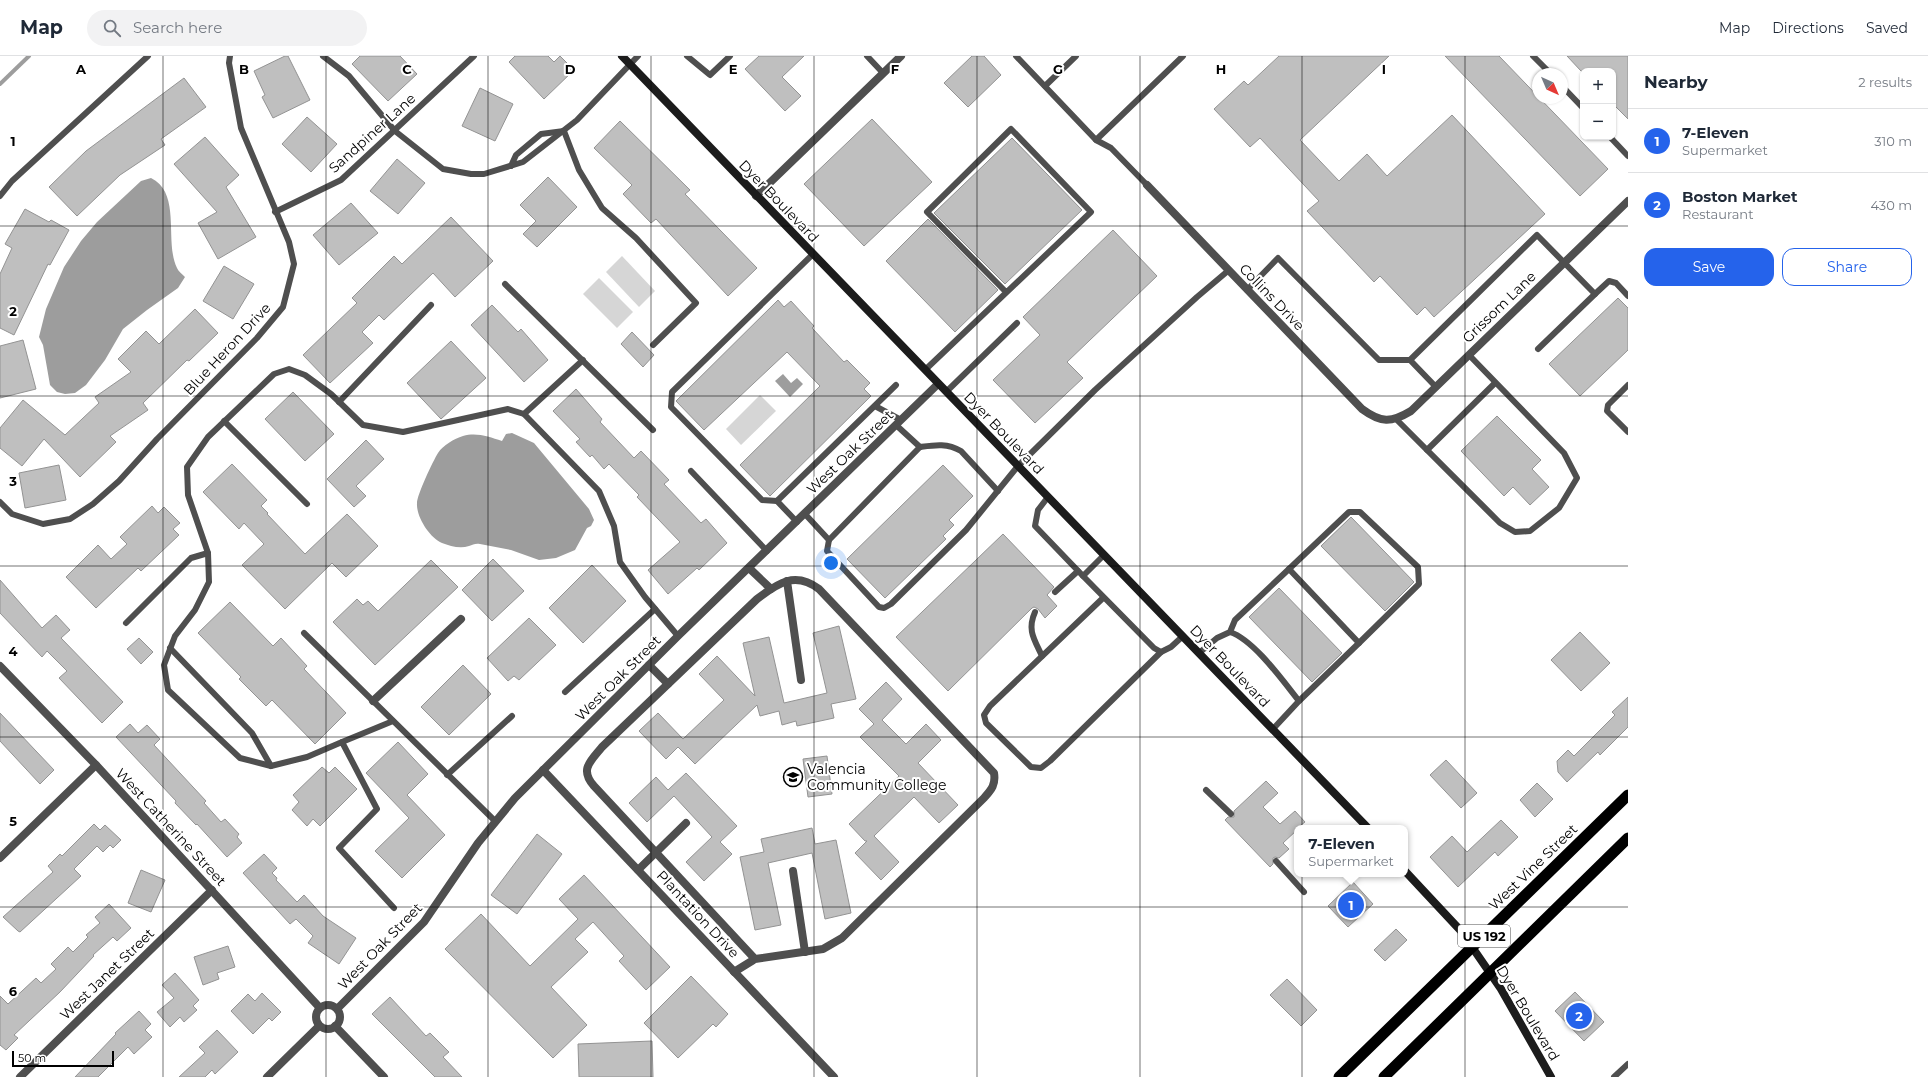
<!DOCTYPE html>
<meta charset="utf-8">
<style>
body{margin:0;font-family:Montserrat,sans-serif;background:#f2f2f3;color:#1f2937}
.controls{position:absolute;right:12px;top:12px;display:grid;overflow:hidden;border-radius:8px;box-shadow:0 1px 3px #0004}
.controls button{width:36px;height:36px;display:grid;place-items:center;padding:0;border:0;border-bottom:1px solid #e0e1e3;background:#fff;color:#1f2937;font:20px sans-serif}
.compass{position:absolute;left:1532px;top:12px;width:36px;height:36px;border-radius:50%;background:#fff;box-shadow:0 1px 3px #0004;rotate:136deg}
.scale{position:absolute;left:12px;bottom:10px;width:102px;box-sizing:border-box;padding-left:4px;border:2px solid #000;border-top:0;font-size:11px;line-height:14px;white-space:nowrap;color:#000;-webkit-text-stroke:3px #fff;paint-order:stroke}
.you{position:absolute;left:831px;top:507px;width:14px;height:14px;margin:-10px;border:3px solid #fff;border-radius:50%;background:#1a73e8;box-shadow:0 0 0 6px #1a73e833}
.badge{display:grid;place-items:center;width:26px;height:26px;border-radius:50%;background:#2563eb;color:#fff;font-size:13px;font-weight:700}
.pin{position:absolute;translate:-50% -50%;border:2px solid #fff;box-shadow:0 1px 4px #0006}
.popup{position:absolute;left:1294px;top:769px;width:114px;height:52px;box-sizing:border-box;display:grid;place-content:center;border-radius:8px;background:#fff;filter:drop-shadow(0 1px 3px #0005);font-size:13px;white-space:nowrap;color:#747a83}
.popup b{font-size:15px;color:#1f2937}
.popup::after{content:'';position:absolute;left:50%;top:100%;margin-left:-8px;border:8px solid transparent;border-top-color:#fff}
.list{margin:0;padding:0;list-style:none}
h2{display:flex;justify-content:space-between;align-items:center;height:52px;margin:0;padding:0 16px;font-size:17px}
h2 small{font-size:13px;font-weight:400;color:#747a83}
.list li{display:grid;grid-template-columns:26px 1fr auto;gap:12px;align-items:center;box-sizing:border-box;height:64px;padding:0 16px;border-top:1px solid #e0e1e3}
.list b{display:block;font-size:15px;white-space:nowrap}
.list p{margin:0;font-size:13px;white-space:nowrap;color:#747a83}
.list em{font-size:13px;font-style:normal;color:#747a83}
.actions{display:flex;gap:8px;padding:12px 16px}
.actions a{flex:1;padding:9px 0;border:1px solid #2563eb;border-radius:12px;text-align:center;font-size:14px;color:#2563eb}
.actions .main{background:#2563eb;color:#fff}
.icon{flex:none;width:22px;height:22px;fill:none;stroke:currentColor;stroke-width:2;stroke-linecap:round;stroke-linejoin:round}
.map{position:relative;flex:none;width:1628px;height:1021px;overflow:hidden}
header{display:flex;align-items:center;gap:24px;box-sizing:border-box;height:56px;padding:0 20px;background:#fff;border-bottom:1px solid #e0e1e3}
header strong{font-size:19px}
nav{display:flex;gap:22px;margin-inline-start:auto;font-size:14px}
.search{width:280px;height:36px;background:#f2f2f3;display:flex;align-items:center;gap:10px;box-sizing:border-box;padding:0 14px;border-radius:22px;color:#747a83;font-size:15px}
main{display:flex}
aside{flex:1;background:#fff}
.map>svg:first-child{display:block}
.green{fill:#d6d6d6}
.water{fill:#9d9d9d}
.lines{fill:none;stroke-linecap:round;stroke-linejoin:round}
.stream{stroke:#9d9d9d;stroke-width:4}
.building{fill:#bfbfbf;stroke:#939393}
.service{stroke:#4f4f4f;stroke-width:6}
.minor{stroke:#4f4f4f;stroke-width:8}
.tertiary{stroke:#4f4f4f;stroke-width:8}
.secondary{stroke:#1c1c1c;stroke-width:8}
.trunk{stroke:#000;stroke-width:11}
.grid{fill:none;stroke:#000;stroke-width:1;stroke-opacity:0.55}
.labels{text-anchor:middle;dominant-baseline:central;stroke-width:4;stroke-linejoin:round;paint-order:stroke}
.shield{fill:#fff;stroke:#4c4c4c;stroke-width:1}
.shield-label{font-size:13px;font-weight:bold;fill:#000}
.street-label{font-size:14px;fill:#000;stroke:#fff}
.poi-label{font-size:14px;fill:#000;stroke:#fff;text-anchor:start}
.grid-label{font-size:13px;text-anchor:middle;font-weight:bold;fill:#000;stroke:#fff;stroke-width:4;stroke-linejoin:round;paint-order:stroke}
</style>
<header>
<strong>Map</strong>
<div class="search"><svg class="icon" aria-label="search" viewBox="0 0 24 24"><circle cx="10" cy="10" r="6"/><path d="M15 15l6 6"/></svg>Search here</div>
<nav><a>Map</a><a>Directions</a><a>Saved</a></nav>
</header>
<main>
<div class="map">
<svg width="1628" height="1021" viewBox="0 0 1628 1021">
<rect width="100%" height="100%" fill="#fff"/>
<g class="green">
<polygon points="622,200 655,235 639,251 606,216"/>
<polygon points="599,222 633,256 617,272 583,238"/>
<polygon points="760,339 776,355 741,389 726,373"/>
</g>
<g class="water">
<path d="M151,122C182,137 164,186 177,212C178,215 182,218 185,221L178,232L147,254L123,273L105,304L86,329L75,337L65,338L57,336L50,329L43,289L39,281L46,253L64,211L81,185L97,166L141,125Z"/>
<polygon points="783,318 791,327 797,322 803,328 790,341 775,325"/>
<path d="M512,377L534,387L589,453L594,464L591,470L587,472L575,494L556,502L539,504L511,494L480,488C475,487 473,489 469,490C460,493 450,490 442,487C430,482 416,461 417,447C417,439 433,405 438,397C443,389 454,383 463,380C477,376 489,381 502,385L506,378Z"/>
</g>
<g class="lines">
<polyline class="stream" points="0,28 29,0"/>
</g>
<g class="building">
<polygon points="285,0 288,0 310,44 273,62 262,41 265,39 254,15"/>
<polygon points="360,0 400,0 417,18 388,45 352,8"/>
<polygon points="515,0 548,0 554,6 560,0 574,14 544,43 509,6"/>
<polygon points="759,0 804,0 782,21 801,40 785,55 745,13"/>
<polygon points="972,0 984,0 1001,19 968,51 944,27"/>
<polygon points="1279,0 1389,0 1300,84 1339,125 1367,98 1387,120 1452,59 1545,158 1434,261 1425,251 1417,259 1380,220 1374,226 1307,155 1319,145 1260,82 1250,91 1214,53 1244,25 1248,29"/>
<polygon points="1445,0 1499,0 1608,113 1580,140"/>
<polygon points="1567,0 1628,0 1628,63 1613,48 1613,15 1581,15"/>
<polygon points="184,22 206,51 161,83 165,89 120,119 77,160 49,131 86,95"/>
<polygon points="480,32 513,48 495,85 462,70"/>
<polygon points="307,61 337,88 311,116 282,88"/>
<polygon points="872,63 932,126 864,190 804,128"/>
<polygon points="620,65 690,134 685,138 757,212 728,240 656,163 651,167 623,138 632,129 594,92"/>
<polygon points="205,81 239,119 226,131 256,181 218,203 198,167 217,156 174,108"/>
<polygon points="1012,82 1082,154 1005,228 934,157"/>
<polygon points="397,103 425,127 398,158 370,135"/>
<polygon points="548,121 577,151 537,191 523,178 536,165 520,149"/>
<polygon points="351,147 378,177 339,209 313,179"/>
<polygon points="25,153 49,166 51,164 69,174 50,209 48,208 14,279 0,272 0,218 12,192 5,188"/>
<polygon points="451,161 493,205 455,241 433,217 384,264 379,259 362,276 373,287 330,327 303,299 357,247 352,242 394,200 402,208"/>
<polygon points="928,163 998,234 955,276 886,205"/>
<polygon points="1113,174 1157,220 1067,306 1083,322 1035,367 993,324 1040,279 1023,261"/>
<polygon points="224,210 254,228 233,263 203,245"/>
<polygon points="1618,242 1628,252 1628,294 1580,340 1549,308"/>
<polygon points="778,244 784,251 791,245 814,270 812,272 844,306 847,304 870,327 864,333 871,340 770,440 740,409 820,330 787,296 704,374 676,345"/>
<polygon points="492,249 518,276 521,273 548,304 524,326 471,269"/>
<polygon points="195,253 218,277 189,305 187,304 143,347 148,354 110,380 116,386 80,421 44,383 22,410 0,392 0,372 23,344 65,379 99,347 95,341 131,316 118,303 146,275 159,288"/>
<polygon points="632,276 654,299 643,311 621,288"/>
<polygon points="23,284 36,333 0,342 0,290"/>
<polygon points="451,285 486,322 441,363 407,327"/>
<polygon points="576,333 602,363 600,366 634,402 641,395 669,424 664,428 701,467 706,463 727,487 699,514 697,512 668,538 648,514 680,486 637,441 639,439 609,408 604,413 592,399 590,401 576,386 580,383 553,355"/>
<polygon points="293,336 334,378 305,405 265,363"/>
<polygon points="1497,360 1541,404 1532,413 1549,431 1530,449 1513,431 1504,440 1461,395"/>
<polygon points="366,384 384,403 356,430 366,440 354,451 327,423"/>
<polygon points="232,408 267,444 261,450 268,457 267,458 305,498 347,458 378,490 346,521 332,507 285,553 242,509 264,488 244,467 239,473 203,436"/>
<polygon points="59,409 66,444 25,452 19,417"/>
<polygon points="943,409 973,440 949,464 954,469 943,480 946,483 885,542 847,503"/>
<polygon points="152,450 158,457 164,451 180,467 173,473 179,479 141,515 138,512 96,552 66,521 98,489 111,503 127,488 120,481"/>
<polygon points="1351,461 1414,526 1385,555 1321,490"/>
<polygon points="1003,478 1054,531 1047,539 1057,550 1045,562 1038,553 1034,551 1032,552 948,635 896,581"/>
<polygon points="493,503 524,535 492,565 462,534"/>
<polygon points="431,504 458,531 375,609 333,566 357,543 363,549 368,545 378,555"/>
<polygon points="592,509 626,545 583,587 549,552"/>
<polygon points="0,524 42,572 56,559 70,574 61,582 123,646 102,667 59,622 67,615 47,595 42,601 0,557"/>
<polygon points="1279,532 1342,597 1312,626 1249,561"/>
<polygon points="230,546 273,590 281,582 307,610 304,613 346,657 315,688 272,644 266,650 239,623 241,621 198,577"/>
<polygon points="529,562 556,589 519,624 514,620 508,625 487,602"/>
<polygon points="839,570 856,643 831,648 834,662 797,670 796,665 782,669 779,655 760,660 757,649 695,708 678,691 666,703 639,675 658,657 683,683 724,644 699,618 717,600 755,640 743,587 769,581 784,647 827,637 813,577"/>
<polygon points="1580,576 1610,607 1581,635 1551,604"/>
<polygon points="139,582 153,596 141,608 127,593"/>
<polygon points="463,609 491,638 449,679 421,651"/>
<polygon points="886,626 902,643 882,664 906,688 926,668 941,684 918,707 958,749 939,767 914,741 874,780 899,806 881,824 855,797 867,785 865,785 849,768 899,720 860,681 874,668 859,653"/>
<polygon points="1628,641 1628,671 1600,699 1598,696 1567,726 1558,716 1557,705 1568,694 1574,700 1615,659 1612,656"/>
<polygon points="0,657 54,714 40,728 0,685"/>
<polygon points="130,668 138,677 147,669 160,683 154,689 206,745 204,747 221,766 225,763 239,778 237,781 242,787 227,801 197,768 196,769 175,747 176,745 116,681"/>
<polygon points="398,686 428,718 407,739 445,779 402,822 375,795 409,762 366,717"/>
<polygon points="827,700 832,738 808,741 803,703"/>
<polygon points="1446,704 1477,737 1461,752 1430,719"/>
<polygon points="322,711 329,717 335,711 357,733 320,770 313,763 307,770 292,754 299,746 293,739"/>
<polygon points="686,717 737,770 720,786 732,798 704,825 686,806 712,781 674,740 647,766 629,747 656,721 668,734"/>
<polygon points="1266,725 1278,737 1263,751 1280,768 1295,755 1305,766 1297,772 1297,774 1283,787 1289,793 1279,802 1275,801 1273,802 1273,808 1270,811 1225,764 1228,761 1234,761 1234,755"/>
<polygon points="1537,727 1553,743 1535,761 1520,744"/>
<polygon points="1501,764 1518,781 1498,800 1495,796 1458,831 1430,801 1452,780 1467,796"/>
<polygon points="94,768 100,774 105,769 121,784 113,792 110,789 103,796 97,790 74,813 81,820 20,876 18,875 3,861 53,816 48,810 60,798 62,800"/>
<polygon points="812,772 815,788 836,784 851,857 825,863 812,797 768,807 781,869 755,874 740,801 764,796 761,783"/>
<polygon points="537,778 562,798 517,858 491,839"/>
<polygon points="264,798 277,812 272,817 277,822 276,824 297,846 304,839 323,860 356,882 339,908 308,887 313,880 296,863 290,868 243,817"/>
<polygon points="141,814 165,824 151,856 128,847"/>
<polygon points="584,819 670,911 646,934 619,905 624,900 593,866 575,883 588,896 551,931 587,969 553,1002 445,893 481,858 530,910 578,863 559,843"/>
<polygon points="1353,826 1373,848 1348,871 1328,850"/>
<polygon points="109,848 131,872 117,885 113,881 93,899 94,900 60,936 14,979 18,982 6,994 0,989 0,940 8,948 36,922 41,927 56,913 51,908 68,891 73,896 88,881 86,879 100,867 95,861"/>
<polygon points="1396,873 1407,884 1385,905 1374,894"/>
<polygon points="228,890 235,911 217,917 219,923 203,929 194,901"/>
<polygon points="175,917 199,944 193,950 197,954 184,966 180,961 170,971 157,956 174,942 162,929"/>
<polygon points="691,920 728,958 716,971 713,968 678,1002 644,967"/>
<polygon points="1287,923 1317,954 1301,970 1270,939"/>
<polygon points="1575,936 1604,966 1584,985 1555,955"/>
<polygon points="262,937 281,956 272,965 269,962 253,978 231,955 248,938 255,945"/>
<polygon points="390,941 426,980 430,977 449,996 443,1001 462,1021 435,1021 372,958"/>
<polygon points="139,955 151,968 145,974 152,981 134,998 128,991 98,1021 75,1021 116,978 115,977"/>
<polygon points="217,974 238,996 215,1018 212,1014 205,1021 179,1021 205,997 199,991"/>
<polygon points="652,985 653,1021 579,1021 578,988"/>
</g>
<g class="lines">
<g class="service">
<polyline points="323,0 349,20 395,75 443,113 471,118 484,118 523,106 577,64 638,0"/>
<polyline points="687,0 710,19 730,0"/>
<polyline points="867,0 883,17"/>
<polyline points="1016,0 1096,84 1111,92 1147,129"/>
<polyline points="1533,0 1551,18"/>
<polyline points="1045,30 1076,0"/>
<polyline points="1562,30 1583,52"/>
<polyline points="1610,81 1628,100"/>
<polyline points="1096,84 1183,0"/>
<polyline points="511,110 516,99 541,78 564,75 579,114 602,152 636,182 696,247 653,289"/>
<polyline points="0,140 12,125 148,0"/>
<polyline points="275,156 341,124 474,0"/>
<polyline points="813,198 672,336 671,351 762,444 777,445 896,329"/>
<polyline points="505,228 653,374"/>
<polyline points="1247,234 1278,202 1379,304 1410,304"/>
<polyline points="1538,293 1595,238"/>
<polyline points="925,314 1091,156 1011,73 927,156 1006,236"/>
<polyline points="1628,329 1608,349 1607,355 1628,376"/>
<polyline points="1436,331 1410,304 1537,179 1595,238 1609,225 1616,227 1628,240"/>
<polyline points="946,336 1017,267"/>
<polyline points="339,346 431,249"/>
<polyline points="875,350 901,364"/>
<polyline points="524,358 583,304"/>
<polyline points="1396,363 1500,467 1515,476 1530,475 1559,452 1577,422 1564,397 1469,299"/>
<polyline points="224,365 307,448"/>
<path d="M920,391C935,389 947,387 961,395L998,435"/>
<polyline points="1427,394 1495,327"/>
<polyline points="691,415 767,495"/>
<polyline points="1048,441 1038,454 1035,470 1083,520 1104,499"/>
<polyline points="777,445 797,466"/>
<polyline points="0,446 12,458 43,468 70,463 93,448 119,425 157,383 257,282 283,251 294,208 289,186 241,72 229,7 230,0"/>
<polyline points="805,458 829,484 827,495 879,551 884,552 891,548 966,474 1018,410 1095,334 1197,241 1229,214"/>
<polyline points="829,484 920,391 896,369"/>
<polyline points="1289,513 1349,456 1360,456 1418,511 1419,528 1359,587"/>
<polyline points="1083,520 1154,592 1161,596 1171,591 1183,580"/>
<polyline points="1055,536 1078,515"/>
<polyline points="1103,542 990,650 984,659 986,667 1031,711 1041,712 1050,705 1161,596"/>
<path d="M1035,556C1027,574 1034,583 1042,600"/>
<polyline points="126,567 191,502 208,497"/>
<path d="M1230,576C1254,584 1283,625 1299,645"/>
<polyline points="304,577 495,765"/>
<polyline points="170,592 252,677 271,710"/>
<polyline points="1199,597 1217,582 1230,576 1235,564 1289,513 1359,587 1299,645 1273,673"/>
<polyline points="565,636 655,553"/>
<polyline points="342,686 393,665"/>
<polyline points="447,719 512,660"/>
<polyline points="1206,734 1231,758"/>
<polyline points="1276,805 1304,836"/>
<polyline points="394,852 339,792 377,753 342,686 307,701 271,710 240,702 168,634 164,609 175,580 195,554 209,526 208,497 188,439 187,411 208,381 274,318 289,313 305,319 331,338 363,369 369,370 403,376 508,353 524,358 599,435 614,470 620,506 645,541 678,580"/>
<polyline points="1614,1021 1628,1008"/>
</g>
<g class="minor">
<path d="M1147,129L1362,353C1381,367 1391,367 1411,355L1628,145"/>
<polyline points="756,140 901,0"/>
<polyline points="749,512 771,533"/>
<polyline points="787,525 801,624"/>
<polyline points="649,609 668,628"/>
<polyline points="0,610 96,709 320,952"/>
<polyline points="373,645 461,563"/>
<polyline points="543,714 834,1021"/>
<polyline points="0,802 96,709"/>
<polyline points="638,814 686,767"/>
<polyline points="793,815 805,896"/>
<path d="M734,916L755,903L823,893L842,882L984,742C991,734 996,729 994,717L819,533C795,515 778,527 757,543L602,691C591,705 579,713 594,730L755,903"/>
<polyline points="335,970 384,1021"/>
<polyline points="20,1021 212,834"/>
</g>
<g class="tertiary">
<circle cx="328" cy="961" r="12"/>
<polyline points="337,953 424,866 478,787 515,742 678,580 938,328"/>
<polyline points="267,1021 319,970"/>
</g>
<g class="secondary">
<polyline points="622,0 1368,772"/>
<polyline points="1405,815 1461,875 1501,933 1551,1021"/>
</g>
<g class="trunk">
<polyline points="1339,1021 1628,739"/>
<polyline points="1384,1021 1628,782"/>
</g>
</g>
<path class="grid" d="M163,0V1021M326,0V1021M488,0V1021M651,0V1021M814,0V1021M977,0V1021M1140,0V1021M1302,0V1021M1465,0V1021M0,170H1628M0,340H1628M0,510H1628M0,681H1628M0,851H1628"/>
<defs>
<symbol id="school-ring" viewBox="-11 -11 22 22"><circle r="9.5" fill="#fff" stroke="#000" stroke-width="1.5"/><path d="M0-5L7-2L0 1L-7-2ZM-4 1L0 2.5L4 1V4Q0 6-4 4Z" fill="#000"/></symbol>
</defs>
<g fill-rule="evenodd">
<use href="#school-ring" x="782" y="710" width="22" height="22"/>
</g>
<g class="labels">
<rect class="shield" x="1458" y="869" width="52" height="22" rx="3"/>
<g class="shield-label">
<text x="1484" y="880">US 192</text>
</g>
<g class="street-label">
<text transform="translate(372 77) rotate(-42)">Sandpiner Lane</text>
<text transform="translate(779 145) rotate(46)">Dyer Boulevard</text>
<text transform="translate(1272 241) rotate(46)">Collins Drive</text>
<text transform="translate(1499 251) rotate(-44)">Grissom Lane</text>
<text transform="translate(227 293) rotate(-47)">Blue Heron Drive</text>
<text transform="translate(1004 377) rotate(46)">Dyer Boulevard</text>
<text transform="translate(850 396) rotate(-44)">West Oak Street</text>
<text transform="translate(1230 610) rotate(46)">Dyer Boulevard</text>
<text transform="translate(618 622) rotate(-45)">West Oak Street</text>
<text transform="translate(171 771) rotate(47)">West Catherine Street</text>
<text transform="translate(1533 811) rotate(-44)">West Vine Street</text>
<text transform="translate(698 858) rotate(47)">Plantation Drive</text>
<text transform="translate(380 890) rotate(-46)">West Oak Street</text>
<text transform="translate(107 918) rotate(-44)">West Janet Street</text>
<text transform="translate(1528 957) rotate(59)">Dyer Boulevard</text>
</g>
<g class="poi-label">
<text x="807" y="713">Valencia<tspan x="807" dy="16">Community College</tspan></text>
</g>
</g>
<g class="grid-label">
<text x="81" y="18">A</text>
<text x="244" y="18">B</text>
<text x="407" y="18">C</text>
<text x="570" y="18">D</text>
<text x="733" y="18">E</text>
<text x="895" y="18">F</text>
<text x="1058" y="18">G</text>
<text x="1221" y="18">H</text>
<text x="1384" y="18">I</text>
<text x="13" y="90">1</text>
<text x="13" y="260">2</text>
<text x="13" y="430">3</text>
<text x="13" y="600">4</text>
<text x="13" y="770">5</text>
<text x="13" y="940">6</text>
</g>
</svg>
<div class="controls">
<button>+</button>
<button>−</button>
</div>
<svg class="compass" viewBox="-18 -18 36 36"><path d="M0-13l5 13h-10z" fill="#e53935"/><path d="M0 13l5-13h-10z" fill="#747a83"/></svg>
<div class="scale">50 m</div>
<div class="you"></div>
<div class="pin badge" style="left:1351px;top:849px">1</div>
<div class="popup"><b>7-Eleven</b>Supermarket</div>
<div class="pin badge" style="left:1579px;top:960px">2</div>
</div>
<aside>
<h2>Nearby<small>2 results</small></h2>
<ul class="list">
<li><span class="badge">1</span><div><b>7-Eleven</b><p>Supermarket</p></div><em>310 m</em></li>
<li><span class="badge">2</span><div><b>Boston Market</b><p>Restaurant</p></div><em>430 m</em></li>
</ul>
<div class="actions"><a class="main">Save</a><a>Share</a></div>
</aside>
</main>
